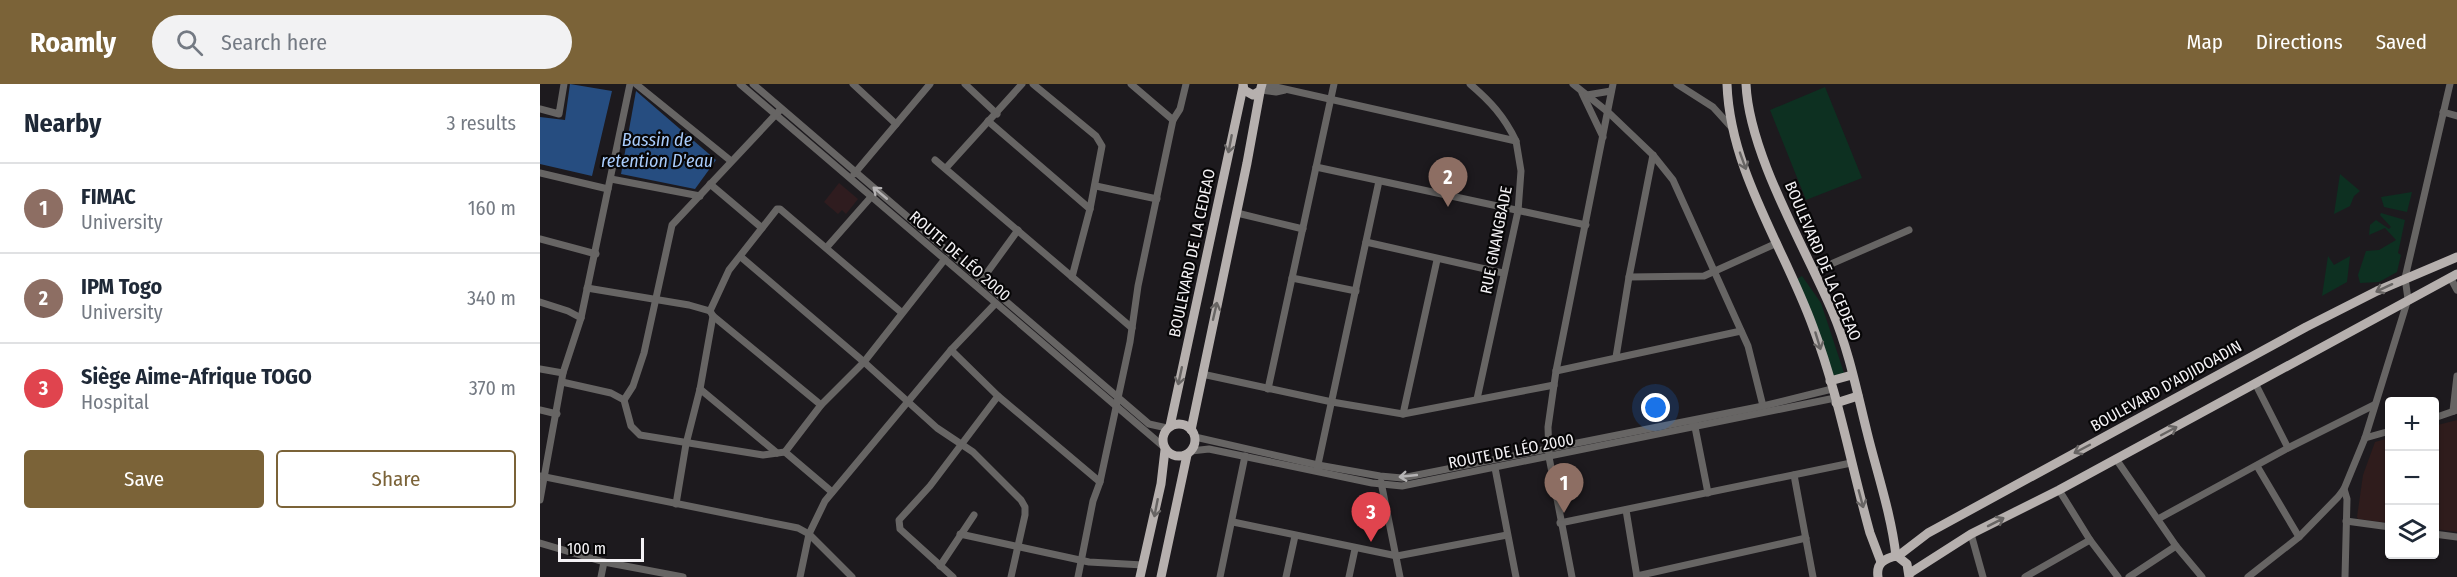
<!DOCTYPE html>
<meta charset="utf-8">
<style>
body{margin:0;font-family:"Fira Sans Condensed",sans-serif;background:#f2f2f3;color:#1f2937}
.controls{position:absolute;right:18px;bottom:18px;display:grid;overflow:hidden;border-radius:6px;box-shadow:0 2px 4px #0004}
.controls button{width:54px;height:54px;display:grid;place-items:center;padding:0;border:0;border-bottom:2px solid #e0e1e3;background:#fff;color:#1f2937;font:30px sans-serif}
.scale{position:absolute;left:18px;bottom:15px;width:86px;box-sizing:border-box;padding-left:6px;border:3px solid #f4f2f5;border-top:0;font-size:16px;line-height:21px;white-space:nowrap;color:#f4f2f5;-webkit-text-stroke:4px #070607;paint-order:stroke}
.you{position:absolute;left:1116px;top:324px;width:21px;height:21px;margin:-15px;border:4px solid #fff;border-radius:50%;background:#1a73e8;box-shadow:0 0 0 9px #1a73e833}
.badge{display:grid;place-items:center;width:39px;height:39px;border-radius:50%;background:#7b6338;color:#fff;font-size:20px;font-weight:700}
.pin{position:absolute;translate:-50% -50px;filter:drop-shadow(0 2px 3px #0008)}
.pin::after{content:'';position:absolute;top:32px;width:21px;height:18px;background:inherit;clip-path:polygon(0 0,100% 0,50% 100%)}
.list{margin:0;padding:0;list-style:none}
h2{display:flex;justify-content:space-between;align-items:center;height:78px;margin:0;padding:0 24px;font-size:26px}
h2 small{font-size:20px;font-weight:400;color:#747a83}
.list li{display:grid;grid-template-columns:39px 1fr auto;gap:18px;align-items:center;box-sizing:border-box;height:90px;padding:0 24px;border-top:2px solid #e0e1e3}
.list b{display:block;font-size:22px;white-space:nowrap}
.list p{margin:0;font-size:20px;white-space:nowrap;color:#747a83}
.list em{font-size:20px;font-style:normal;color:#747a83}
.actions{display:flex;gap:12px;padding:18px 24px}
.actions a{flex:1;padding:14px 0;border:2px solid #7b6338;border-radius:6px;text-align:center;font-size:21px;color:#7b6338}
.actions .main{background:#7b6338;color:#fff}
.icon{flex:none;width:33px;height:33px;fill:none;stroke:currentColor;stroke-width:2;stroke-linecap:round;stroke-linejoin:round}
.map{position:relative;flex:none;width:1917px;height:493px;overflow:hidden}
header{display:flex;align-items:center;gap:36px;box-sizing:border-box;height:84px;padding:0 30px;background:#7b6338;color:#fff}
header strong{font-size:28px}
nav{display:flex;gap:33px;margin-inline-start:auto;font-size:21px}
.search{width:420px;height:54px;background:#f2f2f3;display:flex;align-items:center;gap:15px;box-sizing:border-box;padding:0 21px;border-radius:33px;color:#747a83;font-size:22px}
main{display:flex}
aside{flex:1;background:#fff}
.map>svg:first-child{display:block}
.education{fill:#2f1c1f}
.medical{fill:#2f1c1c}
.green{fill:#0d3021}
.water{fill:#264d80}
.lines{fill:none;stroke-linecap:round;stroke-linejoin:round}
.minor{stroke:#676564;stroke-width:7}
.major{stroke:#b6b0ae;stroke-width:9}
.oneway{stroke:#676463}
.oneway2{stroke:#b5b3b4}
.labels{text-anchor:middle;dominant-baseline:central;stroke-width:4.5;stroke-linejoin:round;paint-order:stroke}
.street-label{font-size:16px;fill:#f4f2f5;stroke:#070607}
.water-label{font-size:18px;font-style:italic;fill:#a9ccfb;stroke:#070607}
</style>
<header>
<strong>Roamly</strong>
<div class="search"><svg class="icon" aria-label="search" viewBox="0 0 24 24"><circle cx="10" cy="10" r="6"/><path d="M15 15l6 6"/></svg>Search here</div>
<nav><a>Map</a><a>Directions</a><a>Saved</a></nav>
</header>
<main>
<aside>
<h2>Nearby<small>3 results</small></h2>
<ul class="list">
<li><span class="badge" style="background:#8d6e63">1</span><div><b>FIMAC</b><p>University</p></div><em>160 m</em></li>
<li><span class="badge" style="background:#8d6e63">2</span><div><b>IPM Togo</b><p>University</p></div><em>340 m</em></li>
<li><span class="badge" style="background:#e0444e">3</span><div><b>Siège Aime-Afrique TOGO</b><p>Hospital</p></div><em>370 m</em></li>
</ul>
<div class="actions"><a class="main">Save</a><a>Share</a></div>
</aside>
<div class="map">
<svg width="1917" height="493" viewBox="0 0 1917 493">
<rect width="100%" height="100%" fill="#1d1a1e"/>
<polygon class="education" points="299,99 318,115 306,130 302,126 298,130 284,118"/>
<g class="medical">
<polygon points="1917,336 1917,448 1895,445 1894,342"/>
<polygon points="1849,354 1849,439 1818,435 1817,433 1823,391 1835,358"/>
</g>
<g class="green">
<polygon points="1285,3 1322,94 1266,116 1230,26"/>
<polygon points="1800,90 1820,107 1814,112 1810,122 1794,130"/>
<polygon points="1872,108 1867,128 1844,123 1841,113"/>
<polygon points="1841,129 1865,136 1858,169 1861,171 1857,188 1839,198 1820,199 1818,191 1826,167 1839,166 1856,156 1845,144 1829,151 1830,141 1836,136 1849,145 1851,143 1840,131"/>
<polygon points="1788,172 1794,181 1810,172 1807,198 1782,212"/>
<polygon points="1262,192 1281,219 1304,289 1292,293 1257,195"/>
</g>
<g class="water">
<polygon points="30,0 72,7 52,92 0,80 0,33 25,36"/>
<polygon points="96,7 176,76 155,105 81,90"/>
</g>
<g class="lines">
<g class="minor">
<polyline points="96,0 191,77"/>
<polyline points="200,0 624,363"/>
<polyline points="213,0 609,340 627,344"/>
<polyline points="313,0 356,40"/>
<polyline points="425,0 457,30"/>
<polyline points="493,0 556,52 562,62 550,125 532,193"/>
<polyline points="591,0 633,36"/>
<polyline points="723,0 976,57 981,87 978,127 937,315"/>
<path d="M930,0C950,17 964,32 976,57"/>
<polyline points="1033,0 1068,28 1113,71 1133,96 1208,262 1223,322"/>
<polyline points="1137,0 1173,23 1192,44"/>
<polyline points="721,6 736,8 745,6"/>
<polyline points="1042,9 1063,53"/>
<polyline points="1047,11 1071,7"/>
<polyline points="0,25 19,30 24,0"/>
<polyline points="1903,28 1917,32"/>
<polyline points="448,37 550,125"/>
<polyline points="395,76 592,244"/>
<polyline points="776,83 1046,141"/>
<polyline points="406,84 482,0"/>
<polyline points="0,89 68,105"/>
<polyline points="314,90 390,0"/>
<polyline points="71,95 160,112"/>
<polyline points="170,100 222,144"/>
<polyline points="556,102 617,115"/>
<polyline points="697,129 763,145"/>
<polyline points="0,155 56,170"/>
<polyline points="826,158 963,189"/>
<polyline points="287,163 331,113"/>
<polyline points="201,173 324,278 397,344 433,368 481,416 485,423 485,431 471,493"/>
<polyline points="1275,187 1369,146"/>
<polyline points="1089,193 1164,192 1237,159"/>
<polyline points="1910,193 1917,206"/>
<polyline points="752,194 816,207"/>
<polyline points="441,197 478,146"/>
<polyline points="47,204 149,221 170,227"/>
<polyline points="0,218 28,227 41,234"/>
<polyline points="173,232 281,321"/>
<polyline points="411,266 458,312"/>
<polyline points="1076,273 1089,193 1113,71"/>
<polyline points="0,285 23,289"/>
<polyline points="1016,287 1201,247"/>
<polyline points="662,290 792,318 863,330 1014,301"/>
<polyline points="22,298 71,309 84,316 91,342 100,351 223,371 245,368 281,321 324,278 405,175"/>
<polyline points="1715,299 1748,364"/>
<polyline points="160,305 237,369"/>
<polyline points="728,305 794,0"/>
<polyline points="84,316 93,302 104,269 132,141 240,26"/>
<polyline points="0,326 17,330"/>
<polyline points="1913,327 1917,292"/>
<polyline points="863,330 897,176"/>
<polyline points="1894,334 1917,326"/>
<polyline points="1154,338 1168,409"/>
<polyline points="655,353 778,381 840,392 862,394 1223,322 1292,305"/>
<polyline points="1825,354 1850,347"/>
<polyline points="651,367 669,365 832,399 862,402 1295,314"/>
<polyline points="245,368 292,408"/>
<polyline points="1576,375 1636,462 1662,493"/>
<polyline points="1717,382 1759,453"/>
<polyline points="955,384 976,493"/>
<polyline points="777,385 839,97"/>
<polyline points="1254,391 1273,493"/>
<polyline points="0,392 258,444 269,450 312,493"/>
<polyline points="560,398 590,258 598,202 633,36 640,25 646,0"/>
<polyline points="841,398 860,493"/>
<polyline points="1804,405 1807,415 1805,493"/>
<polyline points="1519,406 1550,456 1578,493"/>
<polyline points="0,416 23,289 41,234 90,0"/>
<polyline points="136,420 146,360 160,305 173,232 170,227 189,186 237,125 240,125 361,228"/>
<polyline points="1086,426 1097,493"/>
<polyline points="1618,435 1748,364 1834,321"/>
<polyline points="1806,437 1850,443"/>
<polyline points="693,438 857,472 967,451"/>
<polyline points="1020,439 1311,379"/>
<polyline points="420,450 549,478 603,481"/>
<polyline points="1431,450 1443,493"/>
<polyline points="1894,450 1917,453"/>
<polyline points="0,459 64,478 143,493"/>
<polyline points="400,482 434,431"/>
<polyline points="1097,492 1266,454"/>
<polyline points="61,493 64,478"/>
<polyline points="260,493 269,450 285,417 411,266 455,220"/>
<polyline points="413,493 360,445 359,436 390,402 458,312 560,398 553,417 538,493"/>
<polyline points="680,493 705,372"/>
<polyline points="746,493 755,452"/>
<polyline points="809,493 815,465"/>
<polyline points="1032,493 1009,373 1008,343 1016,287 1073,0"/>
<polyline points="1485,493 1550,456"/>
<polyline points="1589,493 1636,462"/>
<polyline points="1708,493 1759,453 1798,413 1804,405 1825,354 1868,215 1865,194 1910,0"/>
</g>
<g class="major">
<polyline points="703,0 704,6 713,11 720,7 722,0"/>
<path d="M1187,0C1190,87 1244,163 1273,243C1298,309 1311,381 1330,449L1341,478"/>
<path d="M1206,0C1209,70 1265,163 1293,229C1309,267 1317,308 1327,348C1337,389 1351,429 1356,472"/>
<polyline points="1290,297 1312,291"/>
<polyline points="1296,319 1318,312"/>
<circle cx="639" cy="356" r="16"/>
<polyline points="630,342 703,3"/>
<polyline points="651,346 707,79 720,8"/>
<polyline points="1358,472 1388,449 1766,243 1837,207 1917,173"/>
<polyline points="1370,489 1431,450 1519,406 1917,190"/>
<polyline points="600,493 621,400 625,366"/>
<polyline points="621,493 647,371"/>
<path d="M1338,493C1336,480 1344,474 1357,472L1367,480L1369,493"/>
</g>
</g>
<defs><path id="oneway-shaft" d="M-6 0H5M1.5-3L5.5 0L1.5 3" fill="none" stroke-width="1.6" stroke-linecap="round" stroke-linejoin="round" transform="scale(1.5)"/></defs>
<g class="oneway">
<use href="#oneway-shaft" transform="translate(690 60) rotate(101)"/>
<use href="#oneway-shaft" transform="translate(1203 77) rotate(70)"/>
<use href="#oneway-shaft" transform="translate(1844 204) rotate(155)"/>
<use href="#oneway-shaft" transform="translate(675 227) rotate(-77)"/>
<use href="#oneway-shaft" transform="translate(1278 257) rotate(73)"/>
<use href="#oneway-shaft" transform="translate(640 292) rotate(102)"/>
<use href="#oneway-shaft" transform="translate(1629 347) rotate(-28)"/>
<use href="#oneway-shaft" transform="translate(1542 365) rotate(152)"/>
<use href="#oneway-shaft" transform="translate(1321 415) rotate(75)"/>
<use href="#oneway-shaft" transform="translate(616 424) rotate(101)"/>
<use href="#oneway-shaft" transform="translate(1456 438) rotate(-27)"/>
</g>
<g class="oneway2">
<use href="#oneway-shaft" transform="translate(340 109) rotate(-140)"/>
<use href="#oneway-shaft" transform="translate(868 392) rotate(174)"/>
</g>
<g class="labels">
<g class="street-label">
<text transform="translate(956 156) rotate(-79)">RUE GNANGBADE</text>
<text transform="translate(652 169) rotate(-78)">BOULEVARD DE LA CEDEAO</text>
<text transform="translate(420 172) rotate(41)">ROUTE DE LÉO 2000</text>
<text transform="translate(1283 177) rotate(67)">BOULEVARD DE LA CEDEAO</text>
<text transform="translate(1626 302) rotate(-29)">BOULEVARD D'ADJIDOADIN</text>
<text transform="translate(971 367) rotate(-11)">ROUTE DE LÉO 2000</text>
</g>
<g class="water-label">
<text x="117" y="56">Bassin de<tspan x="117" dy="21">retention D'eau</tspan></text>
</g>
</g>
</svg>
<div class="controls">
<button>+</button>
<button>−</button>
<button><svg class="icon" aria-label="layers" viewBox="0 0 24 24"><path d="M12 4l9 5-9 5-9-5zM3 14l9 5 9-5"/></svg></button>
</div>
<div class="scale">100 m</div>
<div class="you"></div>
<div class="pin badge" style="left:1024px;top:429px;background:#8d6e63">1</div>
<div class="pin badge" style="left:908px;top:123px;background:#8d6e63">2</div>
<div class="pin badge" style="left:831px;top:458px;background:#e0444e">3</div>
</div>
</main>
